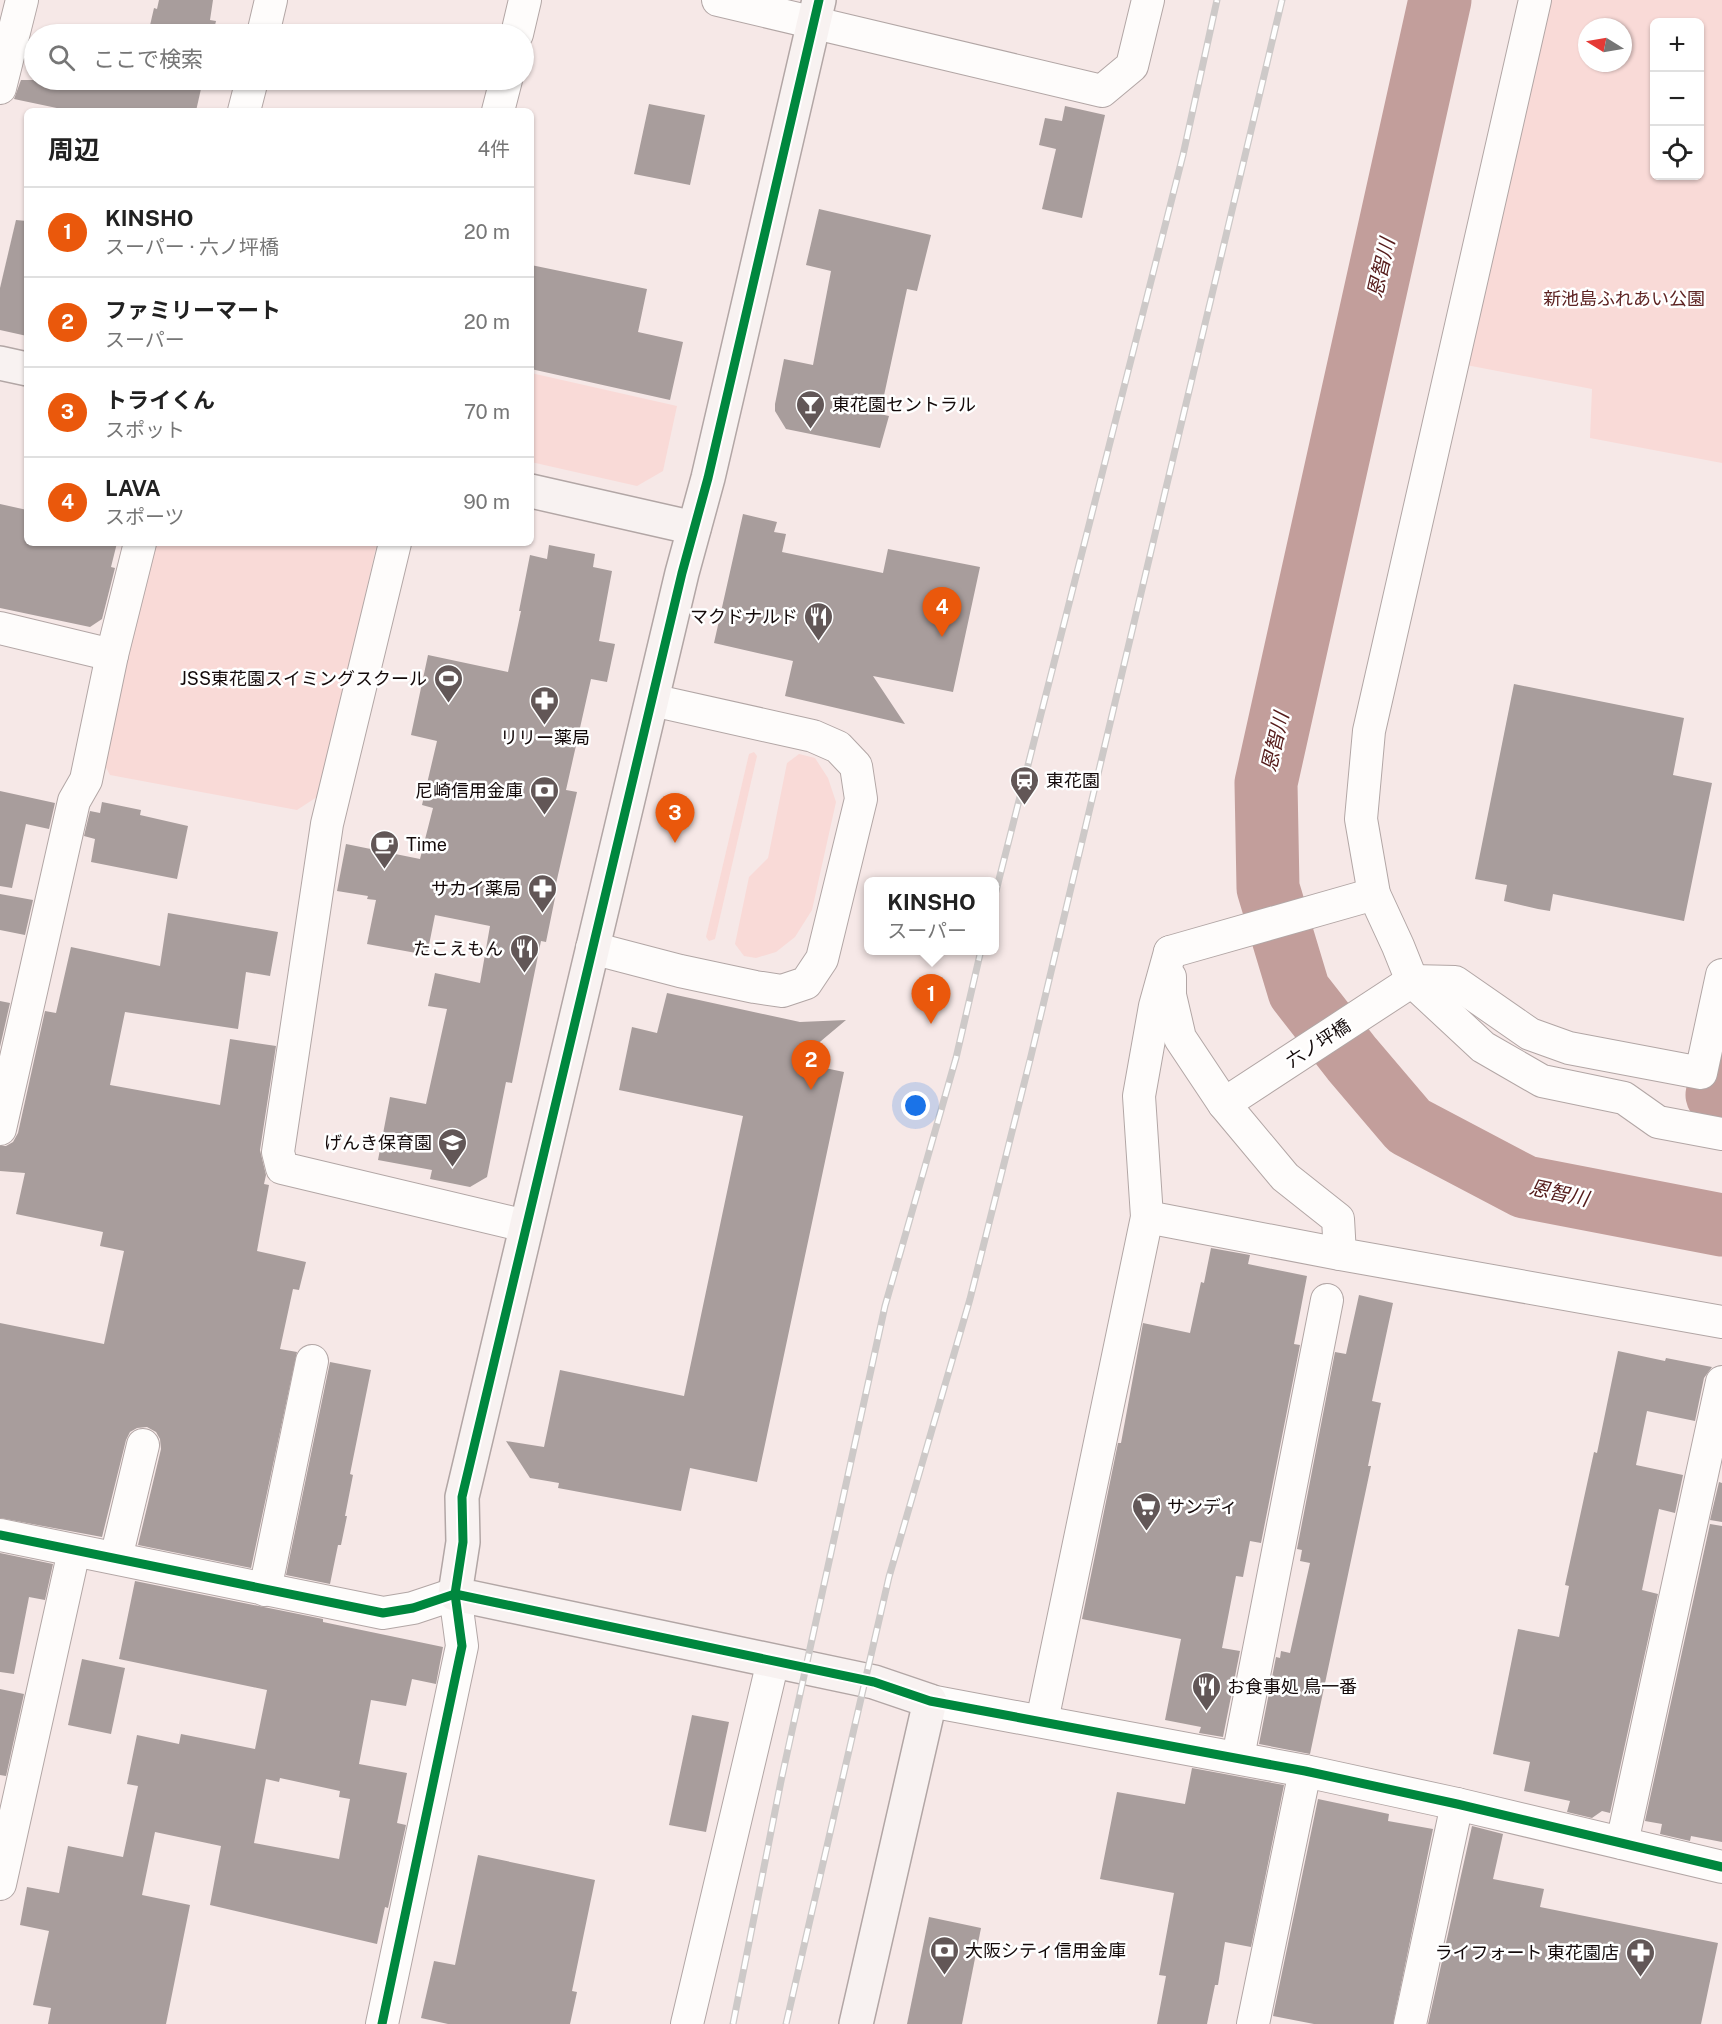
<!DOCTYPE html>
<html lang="ja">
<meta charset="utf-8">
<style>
body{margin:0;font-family:"Public Sans","Noto Sans JP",sans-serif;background:#f6f6f6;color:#222}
.controls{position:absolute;right:18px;top:18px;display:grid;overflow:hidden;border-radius:9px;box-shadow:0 2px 4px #0004}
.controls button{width:54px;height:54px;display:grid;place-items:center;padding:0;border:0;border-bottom:2px solid #e0e0e0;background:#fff;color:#222;font:30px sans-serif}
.compass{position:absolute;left:1578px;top:18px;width:54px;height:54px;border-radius:50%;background:#fff;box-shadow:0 2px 4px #0004;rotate:281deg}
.you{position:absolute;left:916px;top:1106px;width:21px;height:21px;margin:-15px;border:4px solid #fff;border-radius:50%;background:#1a73e8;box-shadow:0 0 0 9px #1a73e833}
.badge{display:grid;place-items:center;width:39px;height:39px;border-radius:50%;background:#ea580c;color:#fff;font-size:20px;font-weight:700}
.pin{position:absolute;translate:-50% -50px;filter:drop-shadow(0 2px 3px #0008)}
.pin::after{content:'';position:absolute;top:32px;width:21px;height:18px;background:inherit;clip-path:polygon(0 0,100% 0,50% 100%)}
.popup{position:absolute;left:864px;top:877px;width:135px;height:78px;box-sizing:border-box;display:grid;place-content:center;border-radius:9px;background:#fff;filter:drop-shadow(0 2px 4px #0005);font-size:20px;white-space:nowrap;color:#767676}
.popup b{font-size:22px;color:#222}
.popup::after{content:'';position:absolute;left:50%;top:100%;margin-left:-12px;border:12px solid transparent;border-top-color:#fff}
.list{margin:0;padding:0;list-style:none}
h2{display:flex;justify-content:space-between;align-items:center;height:78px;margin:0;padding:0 24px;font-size:26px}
h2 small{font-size:20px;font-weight:400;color:#767676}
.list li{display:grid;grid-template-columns:39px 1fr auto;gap:18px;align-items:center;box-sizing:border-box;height:90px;padding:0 24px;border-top:2px solid #e0e0e0}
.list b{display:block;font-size:22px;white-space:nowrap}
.list p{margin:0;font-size:20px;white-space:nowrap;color:#767676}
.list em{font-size:20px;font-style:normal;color:#767676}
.icon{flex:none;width:33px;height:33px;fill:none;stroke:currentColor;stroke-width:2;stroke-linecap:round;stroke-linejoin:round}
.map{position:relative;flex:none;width:1722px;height:2024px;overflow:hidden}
.search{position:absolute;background:#fff;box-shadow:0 2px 4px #0004;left:24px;top:24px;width:510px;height:66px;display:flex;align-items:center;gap:15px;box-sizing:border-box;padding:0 21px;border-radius:33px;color:#767676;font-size:22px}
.panel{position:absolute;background:#fff;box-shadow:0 2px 4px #0004;left:24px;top:108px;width:510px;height:438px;border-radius:9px}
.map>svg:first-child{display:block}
.green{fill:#f9dad7;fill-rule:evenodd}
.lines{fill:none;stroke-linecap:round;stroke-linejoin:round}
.river{stroke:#c29e9b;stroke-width:63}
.building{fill:#a89d9c;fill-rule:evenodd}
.street-casing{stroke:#b2a6a5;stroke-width:34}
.secondary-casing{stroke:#b2a6a5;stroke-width:36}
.street{stroke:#fefcfb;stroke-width:32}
.secondary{stroke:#f8f2f1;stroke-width:33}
.rail-casing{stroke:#cdc9c8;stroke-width:7}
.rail{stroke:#fff;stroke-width:4.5;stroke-dasharray:14;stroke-linecap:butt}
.cycleway-casing{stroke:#fff;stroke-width:13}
.cycleway{stroke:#00873e;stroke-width:9}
.labels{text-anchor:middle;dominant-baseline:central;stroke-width:5;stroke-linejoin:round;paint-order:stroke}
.park-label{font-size:18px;fill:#5e2322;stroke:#fff}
.poi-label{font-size:18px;fill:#130909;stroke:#fff;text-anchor:end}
.street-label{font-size:18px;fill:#130909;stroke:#fff}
.water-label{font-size:20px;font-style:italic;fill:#541a19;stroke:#fff}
</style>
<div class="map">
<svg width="1722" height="2024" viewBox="0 0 1722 2024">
<rect width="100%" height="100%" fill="#f6e8e7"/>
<g class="green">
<path d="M1546,0H1722V463L1590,438L1592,389L1461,364ZM1654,22H1700V176H1654ZM1587,27H1623V63H1587Z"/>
<polygon points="531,373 677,406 663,471 637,486 531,462"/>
<polygon points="156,543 377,543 320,795 297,810 110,775 101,758"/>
<polygon points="754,752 757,756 715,939 709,941 706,937 749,754"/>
<polygon points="799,754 815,758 828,778 836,802 812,910 795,937 776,952 756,958 744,956 735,944 749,877 768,858 787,763"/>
</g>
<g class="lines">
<g class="river">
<polyline points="1440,0 1266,783 1268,888 1299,991 1352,1059 1409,1126 1525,1187 1722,1225"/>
<polyline points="1717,1095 1722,1070"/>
</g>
</g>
<g class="building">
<polygon points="159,0 213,0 210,20 216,21 213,34 148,34 154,8 157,9"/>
<polygon points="21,80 203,80 196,111 71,111 14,99"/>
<polygon points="649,104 705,115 690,185 634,174"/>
<polygon points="1065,106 1105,115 1082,218 1042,209 1056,149 1039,145 1045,118 1062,121"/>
<polygon points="819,209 931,235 917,291 907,289 880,414 889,416 880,448 786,429 775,411 775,404 784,359 813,365 831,271 806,265"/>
<polygon points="16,220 27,221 27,336 0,330 0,288"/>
<polygon points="531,265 647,289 638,332 683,342 670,400 531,369"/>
<polygon points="0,504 27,510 27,543 117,543 111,567 115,568 102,619 90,627 0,608"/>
<polygon points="743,514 777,522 774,532 786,534 782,552 883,573 888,549 980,567 953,692 873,676 905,724 785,696 793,661 714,643"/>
<polygon points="549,545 595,554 593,567 612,571 599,641 615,644 607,682 591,679 566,790 577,792 555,888 557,888 546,942 541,941 512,1083 506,1082 487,1177 470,1187 430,1179 432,1170 378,1160 390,1097 426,1104 447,1009 428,1006 435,973 480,983 490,926 435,915 427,955 367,944 376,900 367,899 368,896 337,891 346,844 420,859 433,808 422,805 437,741 411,735 428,655 508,672 521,611 519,611 530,555 547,559"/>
<polygon points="1514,684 1684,718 1673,775 1712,783 1684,921 1553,894 1550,911 1538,909 1504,901 1507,885 1475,879"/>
<polygon points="0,791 55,803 49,829 26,824 12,888 0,886"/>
<polygon points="102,802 141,810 140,815 188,826 177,879 91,862 95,839 84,836 90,811 100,813"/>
<polygon points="0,894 33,900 25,935 0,930"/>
<polygon points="168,913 278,932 270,976 246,972 238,1029 125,1012 110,1085 220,1105 230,1039 276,1046 260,1150 266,1175 264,1184 269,1185 257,1251 306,1262 299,1290 293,1289 280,1349 297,1352 251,1568 138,1545 161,1449 160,1439 156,1432 147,1427 137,1428 130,1432 126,1440 102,1537 0,1518 0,1323 104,1344 124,1251 100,1246 103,1232 16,1214 25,1173 0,1171 0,1146 6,1146 13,1142 18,1133 45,1011 56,1013 71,947 160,966"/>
<polygon points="667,993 800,1022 846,1020 796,1062 844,1072 757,1482 690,1468 681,1511 558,1488 559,1483 530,1478 506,1441 544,1447 560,1370 684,1396 743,1116 619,1090 632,1027 657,1033"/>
<polygon points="0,1001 10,1003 0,1047"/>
<polygon points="1211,1248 1250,1255 1248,1264 1307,1276 1294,1344 1300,1345 1261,1543 1250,1541 1243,1577 1236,1576 1222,1648 1240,1651 1223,1737 1199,1733 1201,1727 1165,1720 1181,1639 1082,1619 1118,1443 1121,1443 1143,1323 1190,1333 1201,1282 1204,1283"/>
<polygon points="1359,1295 1393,1303 1372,1401 1381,1403 1368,1466 1371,1466 1310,1754 1259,1744 1276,1657 1280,1658 1281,1651 1290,1653 1310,1563 1300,1561 1302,1550 1297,1549 1335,1352 1346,1354"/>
<polygon points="1618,1351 1665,1361 1666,1358 1712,1367 1704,1378 1695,1421 1647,1411 1636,1465 1683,1475 1675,1513 1659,1509 1642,1590 1658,1594 1610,1813 1602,1811 1592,1818 1567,1812 1570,1801 1524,1791 1530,1762 1493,1754 1518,1629 1559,1637 1569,1586 1565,1585 1594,1452 1597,1453"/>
<polygon points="330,1362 371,1370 350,1474 353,1475 345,1516 347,1516 341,1545 338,1545 330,1584 286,1575"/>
<polygon points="1719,1482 1722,1483 1722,1522 1710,1520"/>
<polygon points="1710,1524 1722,1526 1722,1842 1691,1836 1690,1841 1660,1834 1662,1824 1645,1821"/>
<polygon points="0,1553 53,1564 45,1600 29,1597 14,1674 0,1672"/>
<path d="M135,1581L323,1619V1622L443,1647L436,1684L412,1679L406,1706L371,1700L359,1764L407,1773L397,1823L406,1825L388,1908L385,1907L377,1944L210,1905L221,1846L155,1832L142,1895L190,1905L166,2024H48L51,2008L33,2005L49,1931L20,1925L27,1887L59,1893L68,1846L123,1857L138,1786L127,1784L137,1735L179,1744L181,1734L255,1749L267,1690L119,1659ZM280,1778L340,1791L339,1797L350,1799L339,1859L254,1843L266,1779L279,1782Z"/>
<polygon points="82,1659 125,1668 111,1734 68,1725"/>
<polygon points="0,1689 24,1694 6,1776 0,1775"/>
<polygon points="692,1715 729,1722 706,1832 669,1825"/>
<polygon points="1192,1768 1284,1785 1251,1947 1225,1942 1218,1985 1215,1985 1207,2024 1157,2024 1166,1976 1159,1975 1174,1893 1100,1879 1117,1792 1185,1804"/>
<polygon points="1318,1799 1389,1814 1388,1821 1433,1829 1393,2024 1314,2024 1273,2016"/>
<polygon points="1472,1826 1503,1834 1493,1879 1544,1889 1540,1907 1718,1943 1701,2024 1428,2024"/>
<polygon points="478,1855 595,1880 572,1991 577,1992 570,2024 448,2024 421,2018 434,1961 455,1965"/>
<polygon points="929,1917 981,1928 962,2024 907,2024"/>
</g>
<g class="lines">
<defs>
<g id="street">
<polyline points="718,0 1102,91 1132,66 1148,0"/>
<polyline points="1535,0 1369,731 1361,819 1374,894 1398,946 1412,981 1483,1047 1542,1081 1624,1098 1658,1122 1722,1134"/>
<polyline points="263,34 271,0"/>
<polyline points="517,34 525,0"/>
<polyline points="0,88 22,0"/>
<polyline points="244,111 252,80"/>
<polyline points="498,111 506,80"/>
<polyline points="395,543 327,824 278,1152 282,1168 526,1226"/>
<polyline points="0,628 112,655"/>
<polyline points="592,948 680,971 755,987 782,991 806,983 822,959 861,799 856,766 838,747 813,736 652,700"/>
<polyline points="1170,952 1374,894"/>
<polyline points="1170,977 1170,995 1180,1038 1224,1104 1285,1177 1338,1219 1340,1254 1722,1322"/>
<polyline points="1224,1104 1412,981 1455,982 1530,1034 1569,1048 1701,1073 1722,975"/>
<polyline points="0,1129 74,801 86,780 112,655 140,543"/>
<polyline points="1147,1217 1340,1254"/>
<polyline points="0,1535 383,1613 413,1608 455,1594 462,1646 382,2024"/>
<polyline points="116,1558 143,1445"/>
<polyline points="265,1590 312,1361"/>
<polyline points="930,1701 1305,1771 1457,1804 1722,1867"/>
<polyline points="1042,1721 1147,1217 1139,1096 1155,1006 1170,952"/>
<polyline points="1238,1757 1327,1300"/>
<polyline points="1622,1843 1722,1382"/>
<polyline points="0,1884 74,1551"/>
<polyline points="687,2024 773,1661"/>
<polyline points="1253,2024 1305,1771"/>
<polyline points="1410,2024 1457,1804"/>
</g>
<g id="secondary">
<polyline points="819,0 708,478 682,573 462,1497 463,1542 455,1594 874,1682 930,1701 856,2024"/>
<polyline points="0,363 27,369"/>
<polyline points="531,491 694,528"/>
</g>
</defs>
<use href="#street" class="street-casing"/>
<use href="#secondary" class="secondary-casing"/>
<use href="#street" class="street"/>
<use href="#secondary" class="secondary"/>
<defs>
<g id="rail">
<polyline points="994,899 1183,155 1217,0"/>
<polyline points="733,2024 781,1781 885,1306 956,1058 981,950"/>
<polyline points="786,2024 889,1577 970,1299 1031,1056 1282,0"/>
</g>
</defs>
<use href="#rail" class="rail-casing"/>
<use href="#rail" class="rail"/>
<defs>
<g id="cycleway">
<polyline points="0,1535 383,1613 413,1608 455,1594 874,1682 930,1701 1305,1771 1457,1804 1722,1867"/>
<polyline points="382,2024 462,1646 455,1594 463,1542 462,1497 682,573 708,478 819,0"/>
</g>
</defs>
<use href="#cycleway" class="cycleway-casing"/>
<use href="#cycleway" class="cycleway"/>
</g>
<defs>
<symbol id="bar-pin" viewBox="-11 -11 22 30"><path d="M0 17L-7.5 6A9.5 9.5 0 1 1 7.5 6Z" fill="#625757" stroke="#fff"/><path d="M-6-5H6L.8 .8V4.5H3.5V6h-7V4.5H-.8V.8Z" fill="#fff"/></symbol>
<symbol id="restaurant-pin" viewBox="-11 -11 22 30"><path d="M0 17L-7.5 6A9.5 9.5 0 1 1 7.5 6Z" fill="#625757" stroke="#fff"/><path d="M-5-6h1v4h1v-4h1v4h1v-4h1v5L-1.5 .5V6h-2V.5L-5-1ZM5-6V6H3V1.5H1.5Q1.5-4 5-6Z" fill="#fff"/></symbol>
<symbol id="stadium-pin" viewBox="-11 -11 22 30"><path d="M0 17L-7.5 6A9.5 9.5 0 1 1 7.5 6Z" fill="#625757" stroke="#fff"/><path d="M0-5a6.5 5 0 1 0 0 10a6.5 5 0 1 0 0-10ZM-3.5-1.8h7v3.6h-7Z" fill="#fff"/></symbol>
<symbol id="pharmacy-pin" viewBox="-11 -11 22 30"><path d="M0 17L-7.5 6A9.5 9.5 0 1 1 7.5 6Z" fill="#625757" stroke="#fff"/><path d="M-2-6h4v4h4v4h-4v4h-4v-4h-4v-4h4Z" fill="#fff"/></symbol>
<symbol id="station-pin" viewBox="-11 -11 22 30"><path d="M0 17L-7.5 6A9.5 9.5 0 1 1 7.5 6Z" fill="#625757" stroke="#fff"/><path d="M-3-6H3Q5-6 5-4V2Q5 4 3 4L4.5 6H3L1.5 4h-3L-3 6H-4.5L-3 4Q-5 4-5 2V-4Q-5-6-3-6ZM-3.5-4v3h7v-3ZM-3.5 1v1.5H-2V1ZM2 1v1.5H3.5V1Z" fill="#fff"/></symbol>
<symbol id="bank-pin" viewBox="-11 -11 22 30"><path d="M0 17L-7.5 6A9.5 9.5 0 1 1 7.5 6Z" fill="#625757" stroke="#fff"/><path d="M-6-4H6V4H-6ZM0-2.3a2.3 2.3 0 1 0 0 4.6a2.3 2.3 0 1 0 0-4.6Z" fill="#fff"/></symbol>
<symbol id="cafe-pin" viewBox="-11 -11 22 30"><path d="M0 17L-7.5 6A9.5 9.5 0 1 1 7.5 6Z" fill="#625757" stroke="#fff"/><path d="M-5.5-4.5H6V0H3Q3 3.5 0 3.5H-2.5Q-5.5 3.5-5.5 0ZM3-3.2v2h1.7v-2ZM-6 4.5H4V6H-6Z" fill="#fff"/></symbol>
<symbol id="school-pin" viewBox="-11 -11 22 30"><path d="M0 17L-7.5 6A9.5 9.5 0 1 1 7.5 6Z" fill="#625757" stroke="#fff"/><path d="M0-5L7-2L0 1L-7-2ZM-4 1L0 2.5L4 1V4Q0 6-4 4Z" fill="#fff"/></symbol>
<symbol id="supermarket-pin" viewBox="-11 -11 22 30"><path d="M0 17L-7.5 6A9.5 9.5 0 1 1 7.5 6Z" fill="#625757" stroke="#fff"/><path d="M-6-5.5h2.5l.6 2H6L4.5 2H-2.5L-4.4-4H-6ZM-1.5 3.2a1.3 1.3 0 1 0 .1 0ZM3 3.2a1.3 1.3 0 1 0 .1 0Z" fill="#fff"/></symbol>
</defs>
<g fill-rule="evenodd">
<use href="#bar-pin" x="794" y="388" width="33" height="45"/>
<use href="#restaurant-pin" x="802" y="600" width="33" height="45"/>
<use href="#stadium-pin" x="432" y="662" width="33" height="45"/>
<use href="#pharmacy-pin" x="528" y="684" width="33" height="45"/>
<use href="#station-pin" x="1008" y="764" width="33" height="45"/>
<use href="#bank-pin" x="528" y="774" width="33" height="45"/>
<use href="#cafe-pin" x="368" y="828" width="33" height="45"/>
<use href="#pharmacy-pin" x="526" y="872" width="33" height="45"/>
<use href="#restaurant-pin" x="508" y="932" width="33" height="45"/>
<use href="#school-pin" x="436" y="1126" width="33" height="45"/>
<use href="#supermarket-pin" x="1130" y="1490" width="33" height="45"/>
<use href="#restaurant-pin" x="1190" y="1670" width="33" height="45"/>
<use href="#bank-pin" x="928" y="1934" width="33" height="45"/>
<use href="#pharmacy-pin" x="1624" y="1936" width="33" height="45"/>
</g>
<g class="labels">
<g class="park-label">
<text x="1624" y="298">新池島ふれあい公園</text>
</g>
<g class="poi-label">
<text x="832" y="404" text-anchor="start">東花園セントラル</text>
<text x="798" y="616">マクドナルド</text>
<text x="427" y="678">JSS東花園スイミングスクール</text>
<text x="545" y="737" text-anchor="middle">リリー薬局</text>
<text x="1046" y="780" text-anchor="start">東花園</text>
<text x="523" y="790">尼崎信用金庫</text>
<text x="406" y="844" text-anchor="start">Time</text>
<text x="521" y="888">サカイ薬局</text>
<text x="503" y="948">たこえもん</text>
<text x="432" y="1142">げんき保育園</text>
<text x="1167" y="1506" text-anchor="start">サンディ</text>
<text x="1227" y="1686" text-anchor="start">お食事処 鳥一番</text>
<text x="965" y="1950" text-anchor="start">大阪シティ信用金庫</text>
<text x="1619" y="1952">ライフォート 東花園店</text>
</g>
<g class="street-label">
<text transform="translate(1318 1043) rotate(-33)">六ノ坪橋</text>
</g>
<g class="water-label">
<text transform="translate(1381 268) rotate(-77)">恩智川</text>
<text transform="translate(1275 742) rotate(-77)">恩智川</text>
<text transform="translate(1559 1193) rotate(12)">恩智川</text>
</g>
</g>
</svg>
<div class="controls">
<button>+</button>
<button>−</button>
<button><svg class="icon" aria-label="locate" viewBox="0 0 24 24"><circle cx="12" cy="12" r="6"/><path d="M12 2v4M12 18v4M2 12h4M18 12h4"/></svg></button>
</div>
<svg class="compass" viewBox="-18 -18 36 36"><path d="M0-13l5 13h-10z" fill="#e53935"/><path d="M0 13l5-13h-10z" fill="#767676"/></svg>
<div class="you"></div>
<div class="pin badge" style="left:931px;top:1024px">1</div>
<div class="popup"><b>KINSHO</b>スーパー</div>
<div class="pin badge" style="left:811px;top:1090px">2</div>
<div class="pin badge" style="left:675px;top:843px">3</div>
<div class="pin badge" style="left:942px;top:637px">4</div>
<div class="search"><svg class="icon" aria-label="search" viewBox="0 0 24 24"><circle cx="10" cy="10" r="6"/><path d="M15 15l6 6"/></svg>ここで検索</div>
<section class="panel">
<h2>周辺<small>4件</small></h2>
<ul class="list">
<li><span class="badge">1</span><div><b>KINSHO</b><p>スーパー · 六ノ坪橋</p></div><em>20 m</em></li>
<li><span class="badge">2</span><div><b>ファミリーマート</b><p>スーパー</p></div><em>20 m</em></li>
<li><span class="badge">3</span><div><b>トライくん</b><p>スポット</p></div><em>70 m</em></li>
<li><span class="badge">4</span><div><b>LAVA</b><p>スポーツ</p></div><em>90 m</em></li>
</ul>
</section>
</div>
